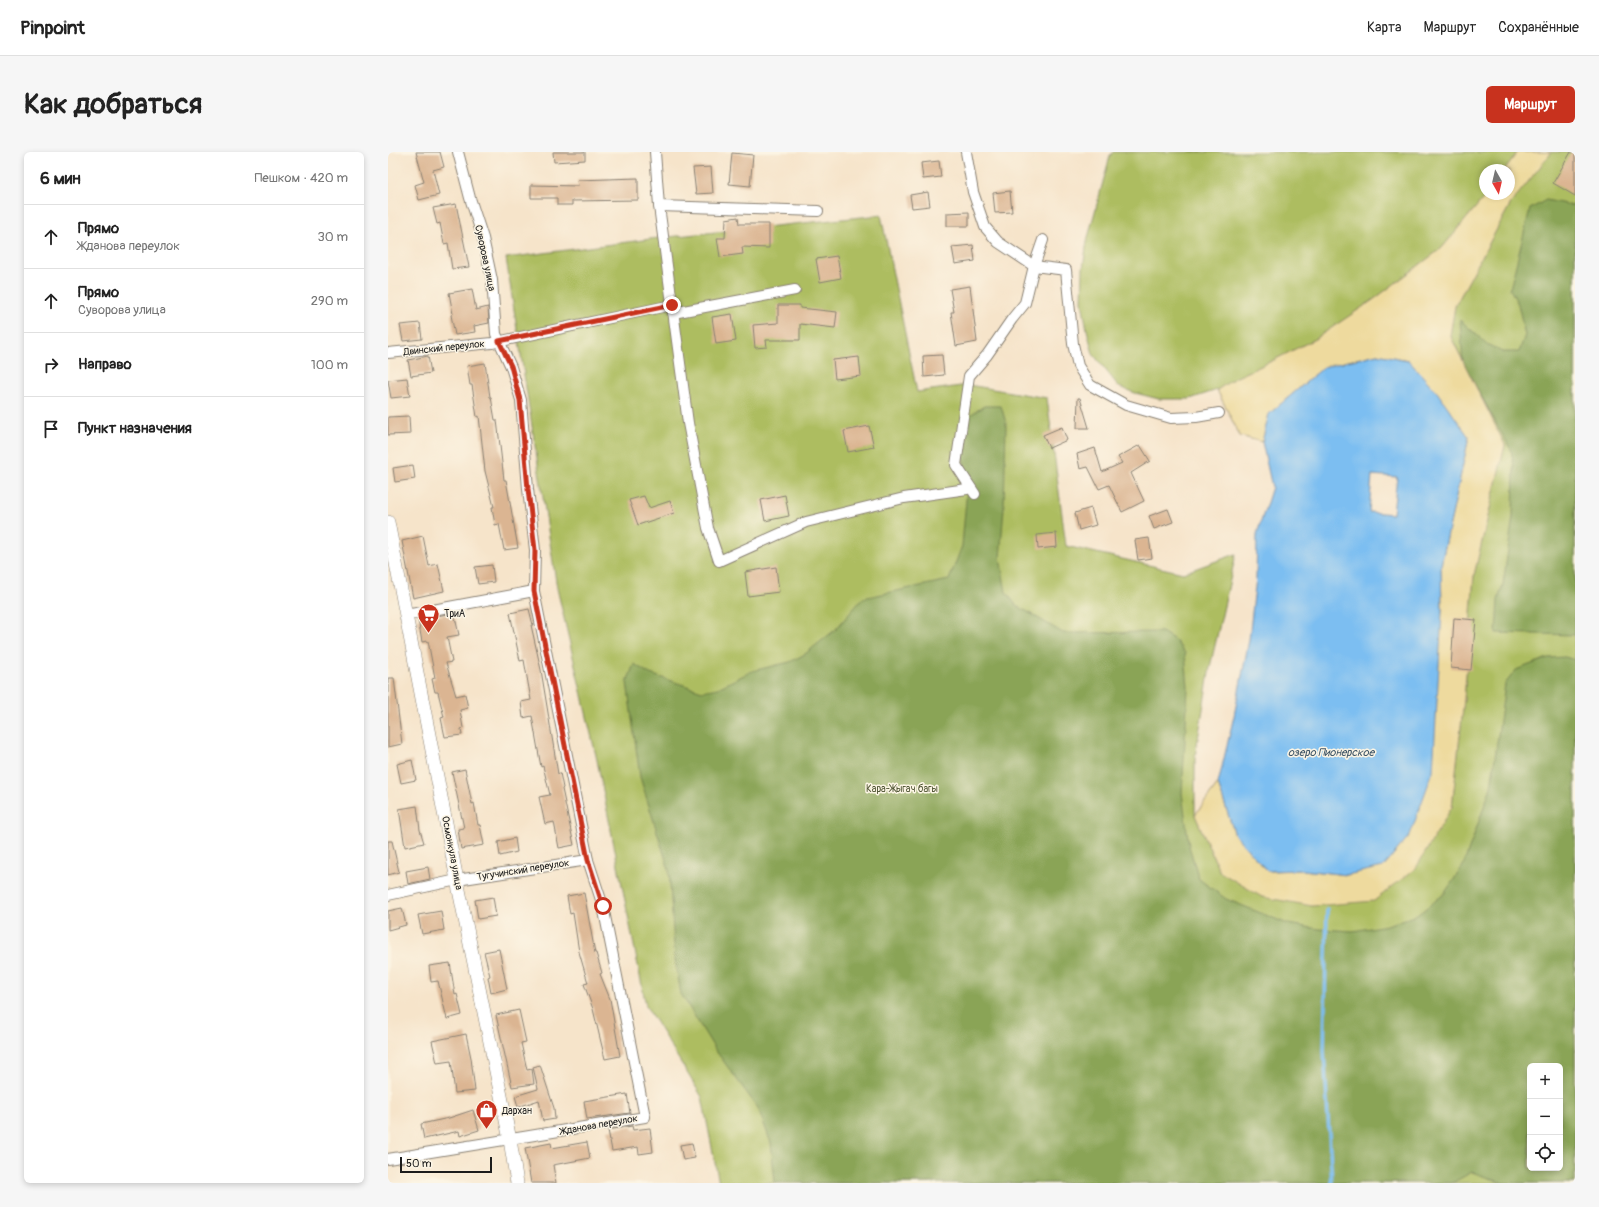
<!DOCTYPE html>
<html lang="ru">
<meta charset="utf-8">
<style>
body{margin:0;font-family:Pangolin,sans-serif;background:#f6f6f6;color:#222}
.controls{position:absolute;right:12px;bottom:12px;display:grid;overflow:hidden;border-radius:6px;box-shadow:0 2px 6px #0003}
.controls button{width:36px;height:36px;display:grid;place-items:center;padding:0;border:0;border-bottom:1px solid #e0e0e0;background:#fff;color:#222;font:20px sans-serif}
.compass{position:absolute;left:1091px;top:12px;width:36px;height:36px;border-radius:50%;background:#fff;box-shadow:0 2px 6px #0003;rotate:172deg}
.scale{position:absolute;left:12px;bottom:10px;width:92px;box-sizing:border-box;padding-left:4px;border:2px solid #1c1c1c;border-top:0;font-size:11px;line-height:14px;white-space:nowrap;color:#1c1c1c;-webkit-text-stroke:3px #fcf5e5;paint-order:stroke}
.stop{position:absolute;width:12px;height:12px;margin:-9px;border:3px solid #c8321e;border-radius:50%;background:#fff}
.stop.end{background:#c8321e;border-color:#fff;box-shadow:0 1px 4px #0008}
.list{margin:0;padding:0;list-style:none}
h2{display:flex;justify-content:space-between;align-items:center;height:52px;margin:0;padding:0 16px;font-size:17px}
h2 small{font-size:13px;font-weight:400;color:#767676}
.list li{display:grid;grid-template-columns:26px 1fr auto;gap:12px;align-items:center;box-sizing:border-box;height:64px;padding:0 16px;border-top:1px solid #e0e0e0}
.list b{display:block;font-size:15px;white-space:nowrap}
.list p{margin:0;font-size:13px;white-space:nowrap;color:#767676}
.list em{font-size:13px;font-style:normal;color:#767676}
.icon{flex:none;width:22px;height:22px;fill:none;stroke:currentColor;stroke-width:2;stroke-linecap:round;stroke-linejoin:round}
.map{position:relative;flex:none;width:1187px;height:1031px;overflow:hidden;border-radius:6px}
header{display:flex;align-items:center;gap:24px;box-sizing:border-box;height:56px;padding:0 20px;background:#fff;border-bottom:1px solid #e0e0e0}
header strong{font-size:19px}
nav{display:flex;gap:22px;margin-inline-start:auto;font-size:14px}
.intro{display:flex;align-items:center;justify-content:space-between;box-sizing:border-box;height:96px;padding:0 24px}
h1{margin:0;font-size:28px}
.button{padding:10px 18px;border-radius:6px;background:#c8321e;color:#fff;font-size:14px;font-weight:700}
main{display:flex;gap:24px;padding:0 24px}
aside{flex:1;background:#fff;border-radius:6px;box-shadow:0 2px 6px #0003}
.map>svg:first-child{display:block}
.green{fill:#adbd60;stroke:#646c3e;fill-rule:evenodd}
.forest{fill:#8aa456;stroke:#536039;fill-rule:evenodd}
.sand{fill:#eeda9e;stroke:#857b5d}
.water{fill:#7cbef1;stroke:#4c6d86;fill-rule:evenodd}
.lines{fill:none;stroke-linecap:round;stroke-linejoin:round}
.stream{stroke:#7cbef1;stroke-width:3.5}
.building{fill:#dbb592}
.minor-casing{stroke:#898073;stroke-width:12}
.tertiary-casing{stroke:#898073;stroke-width:14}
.minor{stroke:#fff;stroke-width:10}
.tertiary{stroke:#fff;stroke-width:13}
.route{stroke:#c8321e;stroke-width:5}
.labels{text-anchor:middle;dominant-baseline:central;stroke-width:3;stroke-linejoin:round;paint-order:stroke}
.street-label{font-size:10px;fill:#1c1c1c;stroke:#fcf5e5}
.poi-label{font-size:10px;fill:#1c1c1c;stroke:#fcf5e5;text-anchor:start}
.park-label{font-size:10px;fill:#4f5434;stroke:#fcf5e5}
.water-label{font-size:11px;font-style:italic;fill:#3e5567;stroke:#fcf5e5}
</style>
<header>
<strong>Pinpoint</strong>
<nav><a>Карта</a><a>Маршрут</a><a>Сохранённые</a></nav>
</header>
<div class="intro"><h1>Как добраться</h1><a class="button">Маршрут</a></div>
<main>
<aside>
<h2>6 мин<small>Пешком · 420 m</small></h2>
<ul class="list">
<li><svg class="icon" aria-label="ahead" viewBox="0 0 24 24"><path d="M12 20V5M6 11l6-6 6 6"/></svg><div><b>Прямо</b><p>Жданова переулок</p></div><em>30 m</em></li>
<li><svg class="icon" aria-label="ahead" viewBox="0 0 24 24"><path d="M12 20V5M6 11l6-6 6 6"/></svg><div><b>Прямо</b><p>Суворова улица</p></div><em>290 m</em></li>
<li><svg class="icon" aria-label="right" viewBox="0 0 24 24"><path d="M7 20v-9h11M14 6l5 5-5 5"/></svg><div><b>Направо</b></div><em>100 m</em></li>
<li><svg class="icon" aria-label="arrive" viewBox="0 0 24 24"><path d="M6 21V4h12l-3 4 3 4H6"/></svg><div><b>Пункт назначения</b></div></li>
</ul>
</aside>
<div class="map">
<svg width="1187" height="1031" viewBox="0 0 1187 1031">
<rect width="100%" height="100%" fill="#fcf5e5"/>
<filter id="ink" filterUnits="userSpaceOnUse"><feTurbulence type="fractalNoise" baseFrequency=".025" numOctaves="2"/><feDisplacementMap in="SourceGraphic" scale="8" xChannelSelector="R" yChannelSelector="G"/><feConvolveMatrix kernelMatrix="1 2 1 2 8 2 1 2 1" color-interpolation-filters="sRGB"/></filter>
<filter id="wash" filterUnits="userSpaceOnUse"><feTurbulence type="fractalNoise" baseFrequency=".012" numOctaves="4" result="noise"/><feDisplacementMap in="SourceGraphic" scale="16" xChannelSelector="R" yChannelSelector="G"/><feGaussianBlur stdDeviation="0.9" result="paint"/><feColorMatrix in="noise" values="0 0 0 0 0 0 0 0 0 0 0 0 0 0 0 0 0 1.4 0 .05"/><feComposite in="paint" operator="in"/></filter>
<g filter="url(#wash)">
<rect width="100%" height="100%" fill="#f6e4ca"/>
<g class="green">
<polygon points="725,0 1130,0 1116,18 1097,18 1097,42 1099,42 1054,96 985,148 927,187 884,209 847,226 829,238 802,247 771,247 747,241 731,235 705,202 699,178 694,150 695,116 699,89 722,4"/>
<path d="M1164,0H1187V1031H331L314,945L258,854L209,608L169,436L118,106L270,86L493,63L529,240L580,233L659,246L678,394L795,421L848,402L822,515L807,605V663L832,720L924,754L1064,655L1076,547L1086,423L1117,293L1062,183L1067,154L1123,51ZM1142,914H1172V1016H1142Z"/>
</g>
<g class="forest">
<polygon points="1158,48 1187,54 1187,483 1108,481 1110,448 1115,432 1125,365 1126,315 1123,298 1075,211 1072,168 1099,192 1114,200 1131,200 1137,183 1130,152 1122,137 1142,57"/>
<path d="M596,254H613L618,271L616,355L612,406L618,440L628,453L675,481L774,480L787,488L797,501L800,536L794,641L801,694L811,727L838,747L900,772L931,777L965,779L999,773L1029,763L1056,742L1075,714L1103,635L1117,532L1128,518L1160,506L1177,505L1187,508V1031H1115L1084,1020L1064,1031H387L383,991L370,956L328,899L293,842L287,808L281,718L252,625L239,530L246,512L262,522L314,539L330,536L364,519L402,510L417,502L447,478L475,446L561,428L574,394L579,337L573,284L582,263ZM1142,914H1172V1016H1142Z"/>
</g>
<polygon class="sand" points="1130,0 1164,0 1123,51 1067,154 1062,183 1117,293 1086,423 1076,547 1064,655 1028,716 986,749 924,754 874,745 832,720 807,663 830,632 847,683 879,719 915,718 959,723 1054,460 1053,413 1081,285 1020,208 989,202 936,215 881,262 874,290 852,284 829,238 847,226 884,209 927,187 985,148 1054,96 1099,42 1121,42 1121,18 1116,18"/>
<path class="water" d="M989,202L1020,208L1049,240L1081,285L1053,413L1054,460L1045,619L1022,683L995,715L959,723L915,718L879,719L847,683L830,632L846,564L861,488L868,426L869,382L884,335L874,290L881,262L936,215ZM984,323L1009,325L1005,362L981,360Z"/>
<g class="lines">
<polyline class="stream" points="939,757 936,899 944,1031"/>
</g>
<g id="blocks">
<g class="building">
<polygon points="28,0 52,0 56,15 45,18 51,43 31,48 27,33 36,30"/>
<polygon points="165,0 197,0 197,8 166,10"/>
<polygon points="1183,0 1187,0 1187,44 1165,31"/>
<polygon points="344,1 365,3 362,34 341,32"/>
<polygon points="551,9 553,25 535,27 533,11"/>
<polygon points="323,15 325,41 308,42 305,16"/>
<polygon points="250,26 250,48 184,49 184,53 169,53 169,46 143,46 143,33 190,34 189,28"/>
<polygon points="622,39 624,60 607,61 605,41"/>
<polygon points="540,40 542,54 524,56 522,43"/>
<polygon points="68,52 81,115 64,117 60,91 56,92 52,71 49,72 45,56"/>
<polygon points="581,60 581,74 559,74 559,61"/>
<polygon points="350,65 351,72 381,72 381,96 354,95 355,102 332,105 329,86 337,86 338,67"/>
<polygon points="585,93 587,109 567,112 564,95"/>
<polygon points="449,104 453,126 432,130 428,107"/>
<polygon points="582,134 589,190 568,194 563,160 566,160 562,137"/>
<polygon points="84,137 88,158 100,155 101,171 86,174 87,180 67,183 63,163 65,162 61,141"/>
<polygon points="390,153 412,153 412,156 449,160 447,176 412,172 412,188 378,188 379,195 367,196 365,173 390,171"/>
<polygon points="344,162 348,189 328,192 324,165"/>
<polygon points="32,171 34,187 15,189 12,173"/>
<polygon points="554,203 556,223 536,225 535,204"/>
<polygon points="40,204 43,221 23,224 20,208"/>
<polygon points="471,205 473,224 447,227 445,208"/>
<polygon points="97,211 102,245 103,245 107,268 109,268 116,328 118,328 130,396 116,398 111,372 107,373 104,355 106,355 97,319 91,264 89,265 84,233 82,233 79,214"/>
<polygon points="19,226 22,244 3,246 0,228"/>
<polygon points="690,246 692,246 701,276 689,276"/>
<polygon points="21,264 22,282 0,283 0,265"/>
<polygon points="481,274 486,295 460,300 456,279"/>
<polygon points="674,275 679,288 661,296 655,283"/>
<polygon points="752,293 762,309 743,321 756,349 734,360 721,333 711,337 700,315 692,317 689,302 707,296 714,320 734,311 730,305"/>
<polygon points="25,313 27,327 7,330 5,316"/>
<polygon points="397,343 401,364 377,369 373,348"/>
<polygon points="256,344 261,356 282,349 286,361 250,373 241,348"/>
<polygon points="703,356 708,373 691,378 687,361"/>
<polygon points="780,357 785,370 766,377 761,364"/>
<polygon points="668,381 669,395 650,397 649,383"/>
<polygon points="35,384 41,414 50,412 56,439 25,446 14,389"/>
<polygon points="761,386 764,406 750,408 747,388"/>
<polygon points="104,413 106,430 90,432 87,415"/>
<polygon points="388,415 391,440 360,444 357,420"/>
<polygon points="141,457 145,473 143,473 153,518 170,622 172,621 175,636 174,637 186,693 171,696 166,670 157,672 151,645 162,643 155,614 153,615 144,564 135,566 133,550 143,548 136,508 132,509 122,461"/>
<polygon points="66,461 71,483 59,485 64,510 58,511 68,544 77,542 80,556 72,558 75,576 73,577 74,583 57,585 53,566 56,565 50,540 47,540 44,527 47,526 40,489 34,490 30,467"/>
<polygon points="1066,466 1088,468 1083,518 1063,516"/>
<polygon points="0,526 6,526 14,592 0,595"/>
<polygon points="24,608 28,628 13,631 9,612"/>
<polygon points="77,617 84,652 86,651 90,673 92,673 96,693 73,697 70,677 76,676 64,620"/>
<polygon points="29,654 32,678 36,691 17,695 11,657"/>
<polygon points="127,686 129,700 112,704 110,690"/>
<polygon points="0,689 4,689 11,720 0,723"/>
<polygon points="40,715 42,727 20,732 18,719"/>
<polygon points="196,741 207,801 208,801 214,821 212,822 222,847 232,904 217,907 205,857 196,832 200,831 191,800 185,761 182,762 179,744"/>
<polygon points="105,745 108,764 90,767 87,748"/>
<polygon points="14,756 18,773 0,778 0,759"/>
<polygon points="53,759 56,778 34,782 30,763"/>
<polygon points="111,797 119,837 103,841 100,825 102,824 96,800"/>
<polygon points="62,811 67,843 69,842 74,863 59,867 50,829 43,830 41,814"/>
<polygon points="131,858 138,890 133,891 139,918 144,917 146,932 124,935 108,863"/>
<polygon points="78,882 83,906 87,939 67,941 63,909 49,911 44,889"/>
<polygon points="152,913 166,956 167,967 155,969 151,948 130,955 127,944 150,937 145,915"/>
<polygon points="239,942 242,961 199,967 196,949"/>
<polygon points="85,958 91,978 72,984 71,979 36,987 33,972 61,966"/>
<polygon points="244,974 245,978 262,976 265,1000 251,1002 250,995 224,999 220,978"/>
<polygon points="199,990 202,1006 165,1013 168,1031 143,1031 137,996 163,991 164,996"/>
<polygon points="304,991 307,1006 295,1008 292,993"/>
</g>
</g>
</g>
<g filter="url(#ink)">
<use href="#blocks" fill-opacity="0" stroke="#898073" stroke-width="1"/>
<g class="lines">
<defs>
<g id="minor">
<polyline points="267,0 271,54 430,59"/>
<polyline points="578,0 585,40 597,75 610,90 646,114 678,118 685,192 690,214 702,233 738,253 783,266 808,265 831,261"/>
<polyline points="271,54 300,271 320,376 331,409 418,370 516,346 579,337"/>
<polyline points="285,161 407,138"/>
<polyline points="0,201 104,191 284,153"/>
<polyline points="587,342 568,313 581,224 599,203 624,167 637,151 646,114 655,88"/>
<polyline points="18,463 146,439"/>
<polyline points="0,743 69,728 200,708"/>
<polyline points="0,1007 257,965 215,754 200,708 146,439 147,398 140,337 133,248 123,215 108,182 104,128 95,86 82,46 70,0"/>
</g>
<polyline id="tertiary" points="0,370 69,728 122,988 129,1031"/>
</defs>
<use href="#minor" class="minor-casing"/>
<use href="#tertiary" class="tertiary-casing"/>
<use href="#minor" class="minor"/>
<use href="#tertiary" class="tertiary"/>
</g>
</g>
<g class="lines" filter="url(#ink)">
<polyline class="route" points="215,754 200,708 146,439 147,398 140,337 132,248 123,214 111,189 284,153"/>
</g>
<defs>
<symbol id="supermarket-pin" viewBox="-11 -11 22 30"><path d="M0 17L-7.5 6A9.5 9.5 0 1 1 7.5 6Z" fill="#c8321e" stroke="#fcf5e5"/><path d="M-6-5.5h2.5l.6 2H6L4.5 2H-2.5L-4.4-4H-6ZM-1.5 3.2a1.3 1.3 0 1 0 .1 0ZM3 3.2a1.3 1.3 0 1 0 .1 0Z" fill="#fff"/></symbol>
<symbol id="shop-pin" viewBox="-11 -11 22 30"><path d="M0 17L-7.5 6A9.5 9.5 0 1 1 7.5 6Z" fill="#c8321e" stroke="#fcf5e5"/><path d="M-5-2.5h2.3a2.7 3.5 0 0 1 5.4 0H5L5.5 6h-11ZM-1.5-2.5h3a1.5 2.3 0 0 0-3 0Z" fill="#fff"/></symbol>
</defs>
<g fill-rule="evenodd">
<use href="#supermarket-pin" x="28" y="450" width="25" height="34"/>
<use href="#shop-pin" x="86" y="946" width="25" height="34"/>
</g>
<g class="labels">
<g class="street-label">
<text transform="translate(97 106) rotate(78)">Суворова улица</text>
<text transform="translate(56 196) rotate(-6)">Двинский переулок</text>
<text transform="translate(64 701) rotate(79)">Осмонкула улица</text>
<text transform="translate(135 718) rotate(-9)">Тугучинский переулок</text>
<text transform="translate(211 973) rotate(-10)">Жданова переулок</text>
</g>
<g class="poi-label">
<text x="56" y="462">ТриА</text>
<text x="114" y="959">Дархан</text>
</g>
<g class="park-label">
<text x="514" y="637">Кара-Жыгач багы</text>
</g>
<g class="water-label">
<text x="943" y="600">озеро Пионерское</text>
</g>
</g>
</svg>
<div class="controls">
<button>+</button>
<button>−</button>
<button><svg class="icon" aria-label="locate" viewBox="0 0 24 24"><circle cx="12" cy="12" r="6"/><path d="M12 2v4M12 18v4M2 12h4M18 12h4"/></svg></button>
</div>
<svg class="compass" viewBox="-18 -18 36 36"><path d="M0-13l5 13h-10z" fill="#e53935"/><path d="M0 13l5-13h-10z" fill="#767676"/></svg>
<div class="scale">50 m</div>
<div class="stop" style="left:215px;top:754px"></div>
<div class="stop end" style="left:284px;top:153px"></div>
</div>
</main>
